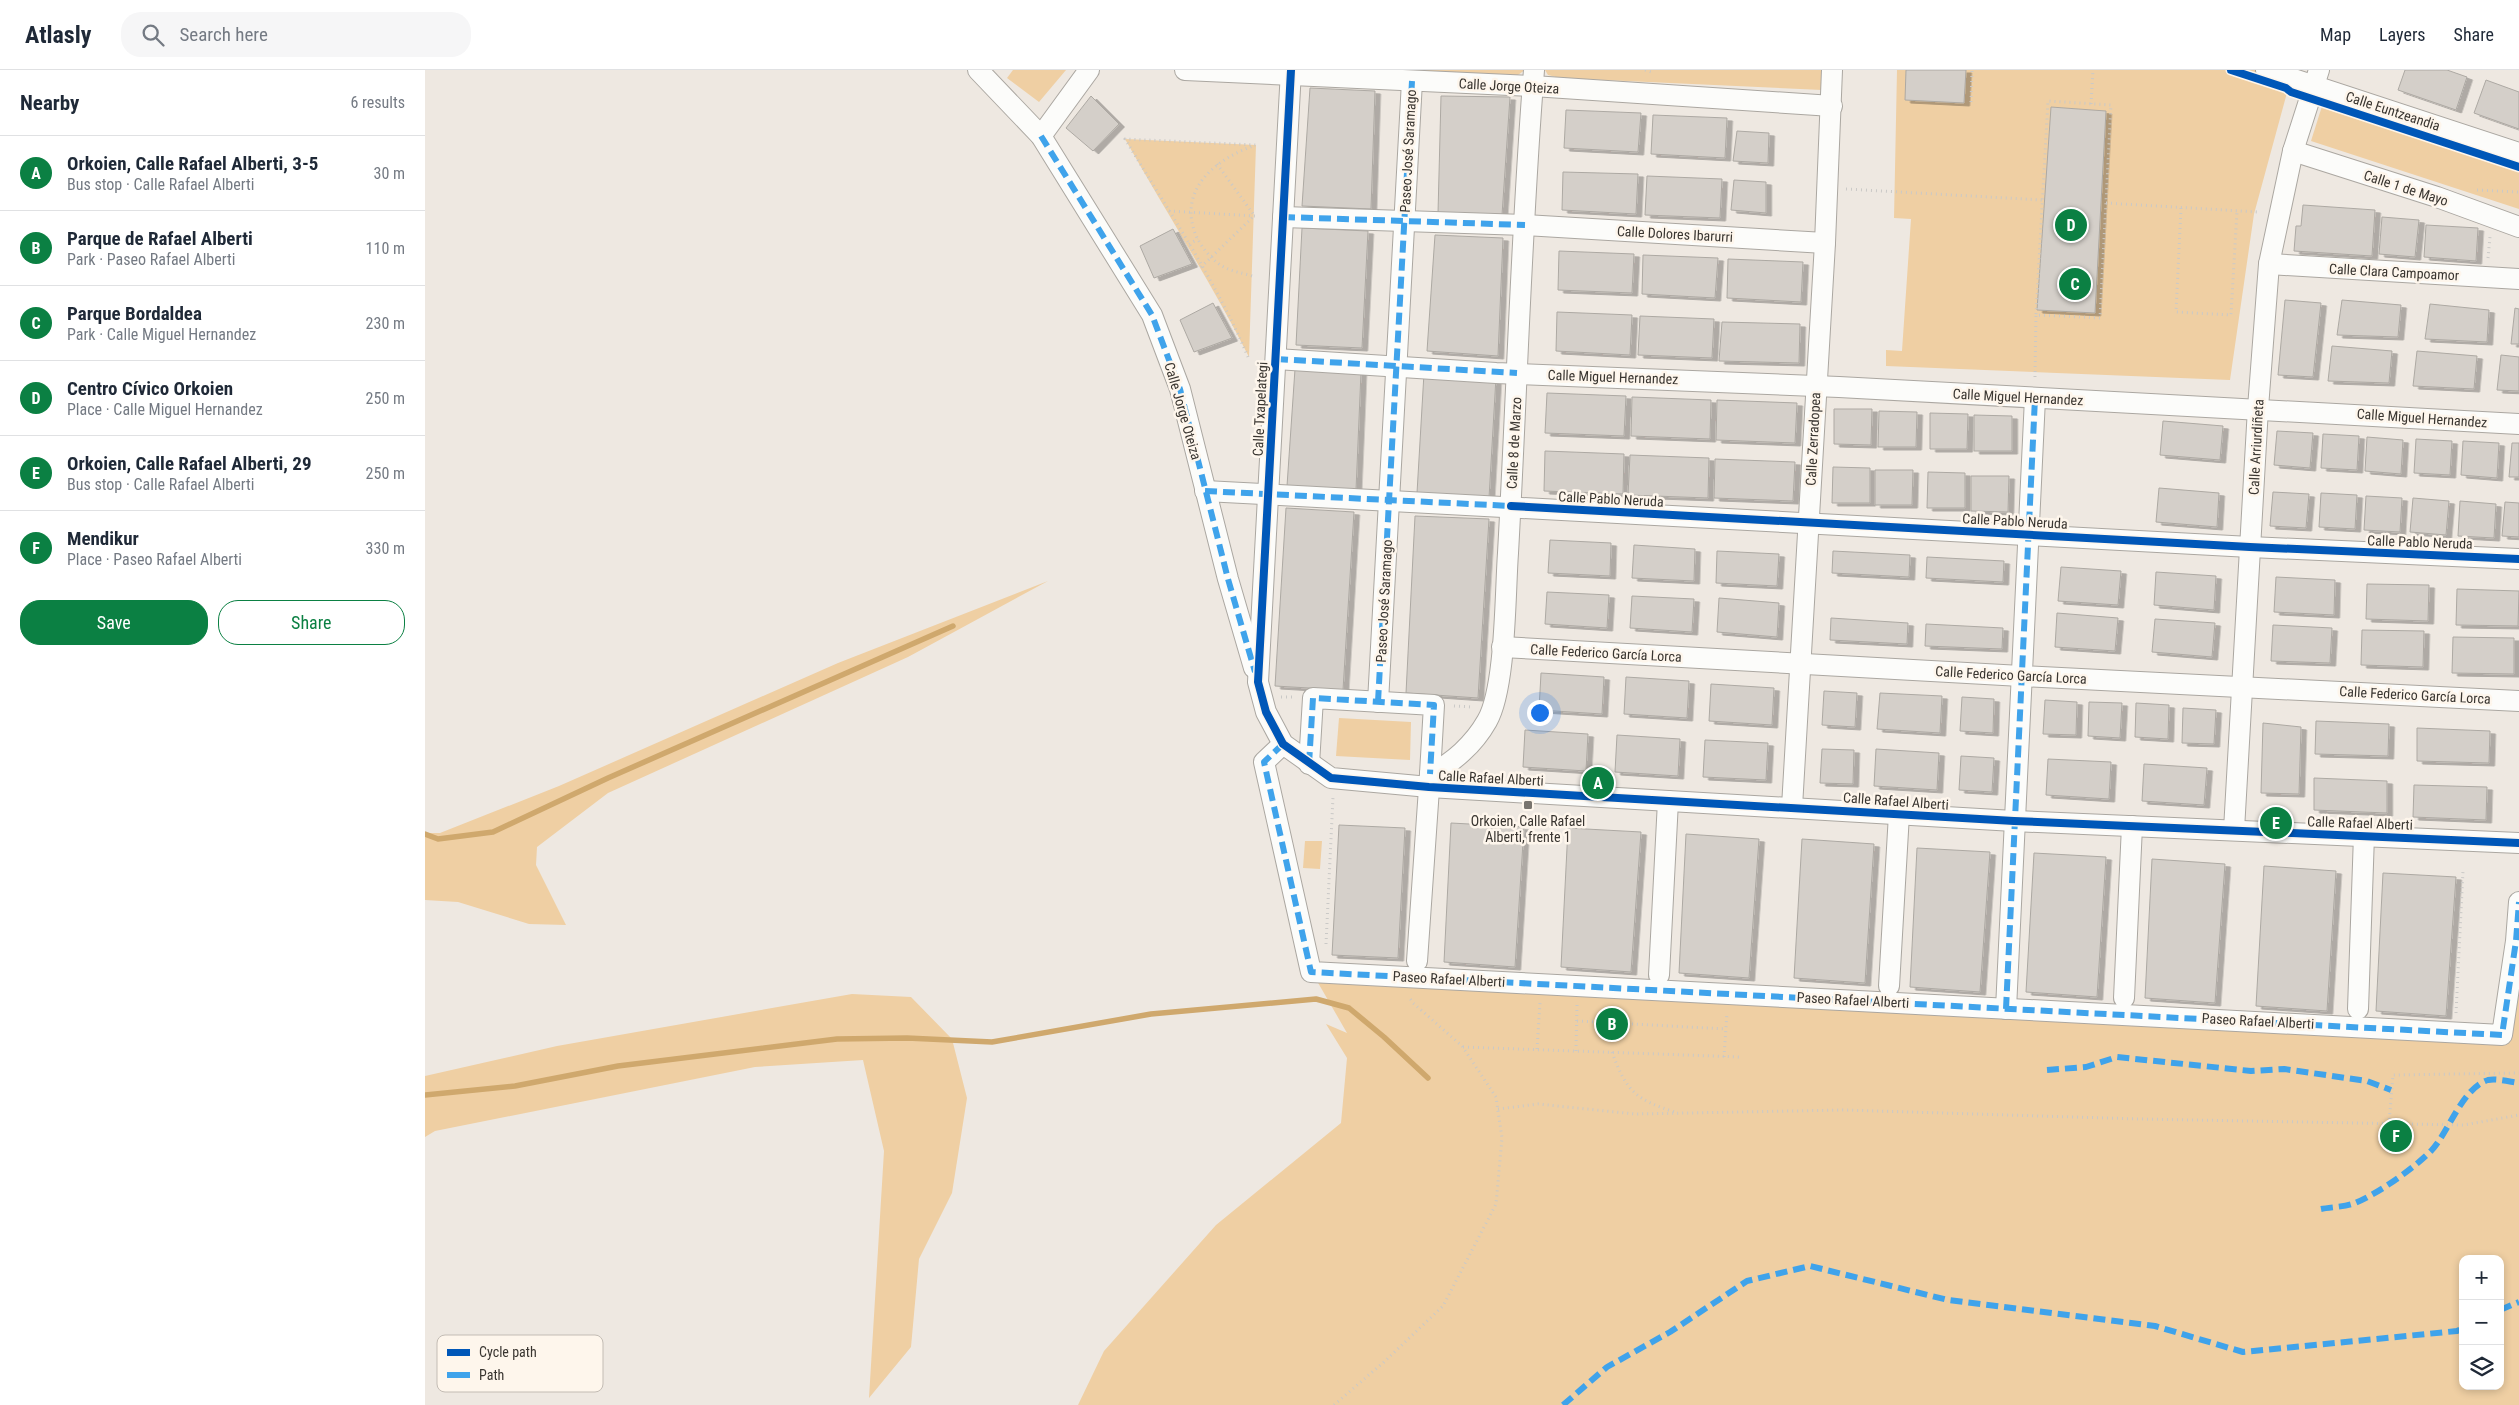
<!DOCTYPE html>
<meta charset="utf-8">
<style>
body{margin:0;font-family:"Roboto Condensed",sans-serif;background:#f6f6f7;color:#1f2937}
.controls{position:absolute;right:15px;bottom:15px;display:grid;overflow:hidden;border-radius:10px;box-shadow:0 2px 8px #0003}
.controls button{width:45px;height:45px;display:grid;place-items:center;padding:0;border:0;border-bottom:1px solid #e0e1e3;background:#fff;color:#1f2937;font:25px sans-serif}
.you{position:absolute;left:1114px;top:642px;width:18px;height:18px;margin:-12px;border:4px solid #fff;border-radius:50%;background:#1a73e8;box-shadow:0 0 0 8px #1a73e833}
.badge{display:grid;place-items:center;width:32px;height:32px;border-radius:50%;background:#0b8043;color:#fff;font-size:16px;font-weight:700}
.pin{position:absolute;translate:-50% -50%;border:2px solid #fff;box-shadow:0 1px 5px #0006}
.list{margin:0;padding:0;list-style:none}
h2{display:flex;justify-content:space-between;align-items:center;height:65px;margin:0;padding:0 20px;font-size:21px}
h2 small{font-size:16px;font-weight:400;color:#747a83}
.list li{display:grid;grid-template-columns:32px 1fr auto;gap:15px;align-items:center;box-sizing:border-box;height:75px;padding:0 20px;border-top:1px solid #e0e1e3}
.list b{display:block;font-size:19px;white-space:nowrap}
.list p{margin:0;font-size:16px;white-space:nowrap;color:#747a83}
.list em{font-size:16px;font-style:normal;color:#747a83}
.actions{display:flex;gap:10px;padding:15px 20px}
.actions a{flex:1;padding:11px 0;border:1px solid #0b8043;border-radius:20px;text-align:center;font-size:18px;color:#0b8043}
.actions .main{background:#0b8043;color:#fff}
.icon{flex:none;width:28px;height:28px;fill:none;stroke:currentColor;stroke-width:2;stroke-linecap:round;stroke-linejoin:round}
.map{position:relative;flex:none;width:2094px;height:1335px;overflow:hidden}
header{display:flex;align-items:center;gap:30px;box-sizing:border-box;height:70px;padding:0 25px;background:#fff;border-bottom:1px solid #e0e1e3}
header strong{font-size:24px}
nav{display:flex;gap:28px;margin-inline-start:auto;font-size:18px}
.search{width:350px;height:45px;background:#f6f6f7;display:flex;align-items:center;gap:12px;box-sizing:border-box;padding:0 18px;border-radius:20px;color:#747a83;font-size:19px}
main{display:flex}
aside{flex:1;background:#fff}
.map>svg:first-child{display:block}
.green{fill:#efcfa3;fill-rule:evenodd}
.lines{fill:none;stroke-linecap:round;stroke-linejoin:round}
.stream{stroke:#cfa86d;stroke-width:5.5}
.building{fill:#d4cfc9;stroke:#ada9a3;filter:url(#shadow)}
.minor-casing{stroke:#aba7a1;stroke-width:22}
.path{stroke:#cac9c7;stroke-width:3;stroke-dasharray:1 4;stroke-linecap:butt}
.minor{stroke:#fcfcfa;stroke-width:20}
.quiet{stroke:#3fa3eb;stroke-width:6;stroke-dasharray:12 6;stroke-linecap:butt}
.cycleway-casing{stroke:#fef6ec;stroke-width:11}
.cycleway{stroke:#0057b8;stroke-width:8}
.poi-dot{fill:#78746e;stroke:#fef6ec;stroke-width:2}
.labels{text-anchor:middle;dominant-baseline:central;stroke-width:5;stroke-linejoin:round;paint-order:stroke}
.street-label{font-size:14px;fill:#393530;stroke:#fef6ec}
.poi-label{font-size:14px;fill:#393530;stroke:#fef6ec}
.key{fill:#fef6ec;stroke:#c3bcb4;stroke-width:1}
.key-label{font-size:14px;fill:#393530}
</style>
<header>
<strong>Atlasly</strong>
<div class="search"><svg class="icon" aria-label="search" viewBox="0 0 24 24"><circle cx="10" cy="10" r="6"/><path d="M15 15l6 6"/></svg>Search here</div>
<nav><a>Map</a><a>Layers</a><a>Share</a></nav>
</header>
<main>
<aside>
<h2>Nearby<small>6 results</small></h2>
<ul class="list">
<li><span class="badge">A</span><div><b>Orkoien, Calle Rafael Alberti, 3-5</b><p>Bus stop · Calle Rafael Alberti</p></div><em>30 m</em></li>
<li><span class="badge">B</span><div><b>Parque de Rafael Alberti</b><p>Park · Paseo Rafael Alberti</p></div><em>110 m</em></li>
<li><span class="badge">C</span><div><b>Parque Bordaldea</b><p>Park · Calle Miguel Hernandez</p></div><em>230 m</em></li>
<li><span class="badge">D</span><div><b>Centro Cívico Orkoien</b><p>Place · Calle Miguel Hernandez</p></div><em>250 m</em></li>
<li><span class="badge">E</span><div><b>Orkoien, Calle Rafael Alberti, 29</b><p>Bus stop · Calle Rafael Alberti</p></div><em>250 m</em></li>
<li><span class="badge">F</span><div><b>Mendikur</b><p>Place · Paseo Rafael Alberti</p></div><em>330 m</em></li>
</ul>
<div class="actions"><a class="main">Save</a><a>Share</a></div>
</aside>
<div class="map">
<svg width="2094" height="1335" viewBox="0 0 2094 1335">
<defs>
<filter id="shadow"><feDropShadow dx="5.5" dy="3" stdDeviation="0" flood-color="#0004"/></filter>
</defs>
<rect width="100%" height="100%" fill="#eee8e1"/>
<g class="green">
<polygon points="588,0 641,0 614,32 582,8"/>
<polygon points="942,0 1100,0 1090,7"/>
<polygon points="1120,0 1397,0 1397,20 1135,8 1123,5"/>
<polygon points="1472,0 1841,0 1866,8 1829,144 1805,310 1461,296 1461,280 1477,281 1486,149 1469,148"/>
<polygon points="1898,33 2094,96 2094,139 1886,71"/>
<path d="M700,69L831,75L824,287C786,212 741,142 700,69Z"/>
<polygon points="623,511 483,587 183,723 112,777 111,795 141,855 104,854 33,832 0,830 0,763 15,763 134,716 413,593"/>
<polygon points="914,648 986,652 985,690 911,686"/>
<polygon points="880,771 897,771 895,799 878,798"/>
<path d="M2094,893V1335H653L679,1281L791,1155L916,1053L922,988L901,954L922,963L892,911L2080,974ZM2038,1189H2075V1316H2038Z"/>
<polygon points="427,924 486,927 527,969 542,1028 527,1123 494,1189 486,1277 444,1328 459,1081 438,990 330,997 10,1061 0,1067 0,1006 132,976"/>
</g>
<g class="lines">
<g class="stream">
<polyline points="0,764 13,769 68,762 183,708 528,556"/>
<polyline points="0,1025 90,1016 193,996 412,969 482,968 567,972 726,944 891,929 924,938 959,967 1003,1008"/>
</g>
</g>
<g class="building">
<polygon points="1481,0 1541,0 1539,33 1480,30"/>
<polygon points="1980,0 2022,0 2042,7 2031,40 1973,20"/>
<polygon points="2061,10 2094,22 2094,59 2049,43"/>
<polygon points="885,18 950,21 946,139 877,136"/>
<polygon points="666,26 694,54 668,81 641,58"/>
<polygon points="1016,26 1085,27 1077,145 1013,143"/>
<polygon points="1626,37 1681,41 1670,243 1612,240"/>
<polygon points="1141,40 1216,43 1213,82 1139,78"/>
<polygon points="1228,45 1302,48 1300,88 1226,84"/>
<polygon points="1312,61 1344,63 1343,93 1308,91"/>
<polygon points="1138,102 1213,104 1211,144 1137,140"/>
<polygon points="1222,106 1297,109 1295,148 1220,145"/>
<polygon points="1309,110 1341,112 1341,143 1306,140"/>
<polygon points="1878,135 1950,140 1947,186 1869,181 1871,156 1876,156"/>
<polygon points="1957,147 1994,150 1990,187 1954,184"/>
<polygon points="2001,155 2053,158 2051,191 1999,187"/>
<polygon points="877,158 943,161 937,278 871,275"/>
<polygon points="748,159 767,194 729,208 715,176"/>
<polygon points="1010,165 1078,168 1073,286 1002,281"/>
<polygon points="1134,181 1209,184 1207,223 1133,220"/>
<polygon points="1218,185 1293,188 1290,228 1217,224"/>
<polygon points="1303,189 1378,192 1376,232 1302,228"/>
<polygon points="1860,230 1896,233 1888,307 1853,305"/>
<polygon points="1917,230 1976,235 1973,267 1912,265"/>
<polygon points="788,233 807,268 769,282 755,250"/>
<polygon points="2005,234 2064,240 2062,272 2000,269"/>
<polygon points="2090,238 2094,239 2094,274 2086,274"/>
<polygon points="1132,242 1207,245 1205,285 1131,281"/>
<polygon points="1215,246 1289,249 1287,288 1213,285"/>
<polygon points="1297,252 1375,254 1374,293 1294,291"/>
<polygon points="1907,276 1967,281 1964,313 1903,311"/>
<polygon points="1992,281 2052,286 2049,319 1988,316"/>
<polygon points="2076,285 2094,287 2094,321 2072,320"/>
<polygon points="870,299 936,302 931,420 862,416"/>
<polygon points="999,303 1071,307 1064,428 992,423"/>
<polygon points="1122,323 1201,326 1199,366 1120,363"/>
<polygon points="1207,327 1286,330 1285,369 1206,366"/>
<polygon points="1292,330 1372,333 1370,373 1291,370"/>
<polygon points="1409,339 1447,339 1446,375 1409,374"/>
<polygon points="1454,341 1492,342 1491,377 1453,377"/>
<polygon points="1505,343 1543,344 1542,379 1505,379"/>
<polygon points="1549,345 1587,346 1587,381 1549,381"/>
<polygon points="1738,351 1798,356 1795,390 1735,385"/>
<polygon points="1852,361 1888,363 1885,398 1849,395"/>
<polygon points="1898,364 1934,366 1932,400 1896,398"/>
<polygon points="1942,367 1978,370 1976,404 1940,401"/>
<polygon points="1991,369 2027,371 2025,405 1989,403"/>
<polygon points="2038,371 2074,373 2072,408 2036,405"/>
<polygon points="2087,373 2094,373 2094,407 2084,407"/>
<polygon points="1120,381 1199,384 1198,424 1119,421"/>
<polygon points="1205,385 1284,388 1283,428 1203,425"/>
<polygon points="1290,389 1370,392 1368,431 1289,428"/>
<polygon points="1408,397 1445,398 1445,433 1407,433"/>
<polygon points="1450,400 1488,400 1487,435 1450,435"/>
<polygon points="1503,402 1540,403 1540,438 1502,438"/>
<polygon points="1546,406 1584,406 1583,442 1546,441"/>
<polygon points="1734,418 1794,423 1792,457 1731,452"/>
<polygon points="1848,422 1884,424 1881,458 1845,456"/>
<polygon points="1896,423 1932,425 1930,459 1894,457"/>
<polygon points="1941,426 1977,428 1975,462 1939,460"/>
<polygon points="1988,428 2024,431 2021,465 1985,462"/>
<polygon points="2035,431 2071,434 2069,468 2033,466"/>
<polygon points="2080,432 2094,433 2094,467 2077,466"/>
<polygon points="861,438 929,442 918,620 850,616"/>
<polygon points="990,446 1064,449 1053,628 981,623"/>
<polygon points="1125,470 1186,473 1185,506 1123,503"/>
<polygon points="1209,475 1270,479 1269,511 1207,508"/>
<polygon points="1292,481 1354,484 1352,516 1291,513"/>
<polygon points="1408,481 1485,485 1484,507 1407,503"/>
<polygon points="1502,487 1579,491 1578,512 1501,508"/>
<polygon points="1636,497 1696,501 1693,535 1633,531"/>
<polygon points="1731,502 1791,506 1789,540 1729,535"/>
<polygon points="1851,507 1910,510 1909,545 1849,542"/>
<polygon points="1942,514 2004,515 2003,551 1941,549"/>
<polygon points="2032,519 2094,521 2093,556 2031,555"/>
<polygon points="1122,522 1184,525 1182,558 1120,554"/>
<polygon points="1207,526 1269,529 1267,562 1205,558"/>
<polygon points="1294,528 1354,533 1352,567 1292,562"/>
<polygon points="1632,543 1693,548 1690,581 1630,577"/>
<polygon points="1406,548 1483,553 1482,574 1405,570"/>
<polygon points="1730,549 1790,553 1787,587 1727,582"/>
<polygon points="1501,554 1578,558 1577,579 1500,576"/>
<polygon points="1848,555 1907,558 1905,593 1846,591"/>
<polygon points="1937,560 1999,561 1998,597 1936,595"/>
<polygon points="2028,567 2089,568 2089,604 2027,603"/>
<polygon points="1116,603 1179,607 1177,644 1114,640"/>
<polygon points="1201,607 1264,611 1262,648 1199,644"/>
<polygon points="1286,614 1349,618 1347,655 1284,651"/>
<polygon points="1399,621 1432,623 1430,657 1397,655"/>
<polygon points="1455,623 1517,626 1515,663 1452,659"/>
<polygon points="1537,627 1569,629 1568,663 1535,661"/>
<polygon points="1620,630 1652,632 1651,665 1618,664"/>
<polygon points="1664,632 1697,633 1695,668 1663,666"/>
<polygon points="1711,633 1744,635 1743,669 1710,667"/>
<polygon points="1758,638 1791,640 1789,674 1757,673"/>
<polygon points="1891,651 1964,654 1963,686 1890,684"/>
<polygon points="1838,653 1876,657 1874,724 1836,723"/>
<polygon points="1992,658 2065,661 2064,693 1992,691"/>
<polygon points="1100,660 1163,664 1161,701 1098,697"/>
<polygon points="1192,665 1255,669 1253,706 1190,702"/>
<polygon points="1280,670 1343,673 1341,710 1278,707"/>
<polygon points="1397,679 1429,680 1428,714 1395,713"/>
<polygon points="1451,679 1514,683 1512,720 1449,716"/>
<polygon points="1536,686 1569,688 1567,722 1534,720"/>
<polygon points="1623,689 1686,692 1684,729 1621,725"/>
<polygon points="1719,694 1782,698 1779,735 1717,731"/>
<polygon points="1889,708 1962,711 1962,743 1889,740"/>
<polygon points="1989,715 2062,717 2061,750 1988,747"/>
<polygon points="1026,753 1099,757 1090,897 1019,892"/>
<polygon points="914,755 980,758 973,888 907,885"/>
<polygon points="1143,758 1216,762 1206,902 1136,897"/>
<polygon points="1261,764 1334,769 1324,908 1254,903"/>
<polygon points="1377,769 1449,774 1440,913 1369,908"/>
<polygon points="1492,778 1565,782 1555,922 1485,917"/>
<polygon points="1609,783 1681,787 1672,927 1601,922"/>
<polygon points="1727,789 1800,794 1790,933 1720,928"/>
<polygon points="1839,796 1911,801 1902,941 1831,936"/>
<polygon points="1958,803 2031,807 2021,946 1951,941"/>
</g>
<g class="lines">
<defs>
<g id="minor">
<polyline points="553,0 616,66 727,245 755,319 803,509 829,598"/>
<polyline points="760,0 1108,16 1407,36"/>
<polyline points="866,0 833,612 841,642 858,674 906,708 1004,717 1589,751 2094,773"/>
<polyline points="1841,0 2094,83"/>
<polyline points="616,66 664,0"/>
<polyline points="1868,81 2012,127 2094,157"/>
<polyline points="858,147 1100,155 1400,173"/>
<polyline points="1844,194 2094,209"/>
<polyline points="851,289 1071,303 1414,317 2094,354"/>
<polyline points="780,421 1825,477 2094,489"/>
<polyline points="1077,577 1596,606 2094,631"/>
<polyline points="953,632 987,11"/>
<polyline points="858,674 839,692 886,902 2077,965 2091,871 2094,832"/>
<polyline points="884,694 888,628 1009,635 1005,704"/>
<polyline points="1367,737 1400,173 1407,0"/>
<polyline points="1809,760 1833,338 1844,194 1868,81 1894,0"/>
<path d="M992,891L1005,704C1028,693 1049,674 1062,651C1081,618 1080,524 1083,483C1092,322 1096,161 1109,0"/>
<polyline points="1234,905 1243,731"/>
<polyline points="1464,916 1474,744"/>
<polyline points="1699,928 1707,756"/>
<polyline points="1581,939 1610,328"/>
<polyline points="1933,939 1939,765"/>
</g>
</defs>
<use href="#minor" class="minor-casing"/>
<g class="path">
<polyline points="1220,0 1229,3"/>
<polyline points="1546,32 1547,0"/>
<polyline points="1666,34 1668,0"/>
<polyline points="792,94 829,145"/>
<polyline points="1421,119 1617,130"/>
<polyline points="2052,120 2094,122"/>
<polyline points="1681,133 1833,142"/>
<polyline points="1756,138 1751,242 1806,245 1812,141"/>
<polyline points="744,141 830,146"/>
<polyline points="764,174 773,169"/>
<polyline points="2063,188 2065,167"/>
<polyline points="776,197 829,146"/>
<path d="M827,206C818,203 809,202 801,198C789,193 778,179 772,168C751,121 789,90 828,76"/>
<path d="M823,287C791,211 743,140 700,69L831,75"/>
<polyline points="1610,307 1611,245 1675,248 1686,35 1623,31 1611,245"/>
<polyline points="856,627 870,627"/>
<polyline points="1029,636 1047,637"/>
<polyline points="901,874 908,727"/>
<polyline points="2031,943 2038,801"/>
<polyline points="1152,951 1301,959"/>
<polyline points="1038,977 1316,987"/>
<polyline points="1112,979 1115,933"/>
<polyline points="1151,981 1152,934"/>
<path d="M1187,982C1201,1021 1211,1030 1250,1042"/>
<polyline points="1299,987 1302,943"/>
<polyline points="1073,1039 1113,1034 1210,1044 1419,1040 1714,1049 2039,1055 2094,1045"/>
<polyline points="1964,1054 1968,1005 2094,1003"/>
<polyline points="909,1335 959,1292 1018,1236 1071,1134 1077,1068 1071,1027 1037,976 988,933 984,927"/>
</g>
<use href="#minor" class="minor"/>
<g class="quiet">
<polyline points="616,66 727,245 755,319 803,509 830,602"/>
<polyline points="858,147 1100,155"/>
<polyline points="851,289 1092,303"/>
<polyline points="780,421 1086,436"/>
<polyline points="953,632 987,11"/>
<polyline points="858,674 839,692 886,902 2077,965 2091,871 2094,832"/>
<polyline points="884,694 888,628 1009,635 1005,704"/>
<polyline points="1581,939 1610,328"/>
<polyline points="1622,1000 1661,997 1692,987 1826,1001 1859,999 1942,1011 1966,1020"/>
<path d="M1896,1139C1906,1137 1920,1137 1930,1133C1954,1123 1988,1099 2006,1081C2024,1062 2037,1018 2063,1010C2071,1008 2086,1012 2094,1013"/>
<polyline points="2075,1240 2094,1232"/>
<polyline points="1138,1335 1182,1297 1245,1262 1322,1211 1385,1196 1523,1230 1730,1256 1818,1282 2032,1261 2038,1258"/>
</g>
<defs>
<g id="cycleway">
<polyline points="866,0 833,612 841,642 858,674 906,708 1004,717 1589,751 2094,773"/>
<polyline points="1806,0 1861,18 1866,22 2094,97"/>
<polyline points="1086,436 1825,477 2094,489"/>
</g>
</defs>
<use href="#cycleway" class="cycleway-casing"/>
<use href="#cycleway" class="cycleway"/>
</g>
<rect class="poi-dot" x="1098" y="730" width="10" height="10" rx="2.5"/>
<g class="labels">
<g class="street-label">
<text transform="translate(1084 16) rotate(3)">Calle Jorge Oteiza</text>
<text transform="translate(1968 41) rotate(18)">Calle Euntzeandia</text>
<text transform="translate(983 81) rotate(-87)">Paseo José Saramago</text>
<text transform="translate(1981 118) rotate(18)">Calle 1 de Mayo</text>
<text transform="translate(1250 164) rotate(3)">Calle Dolores Ibarurri</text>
<text transform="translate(1969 202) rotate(3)">Calle Clara Campoamor</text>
<text transform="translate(1188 307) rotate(2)">Calle Miguel Hernandez</text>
<text transform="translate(1593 327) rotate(3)">Calle Miguel Hernandez</text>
<text transform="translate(835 339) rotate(-87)">Calle Txapelategi</text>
<text transform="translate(758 341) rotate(74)">Calle Jorge Oteiza</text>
<text transform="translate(1997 348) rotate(4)">Calle Miguel Hernandez</text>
<text transform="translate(1388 369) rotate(-87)">Calle Zerradopea</text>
<text transform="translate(1089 373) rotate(-87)">Calle 8 de Marzo</text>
<text transform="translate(1831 377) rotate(-87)">Calle Arriurdiñeta</text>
<text transform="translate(1186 429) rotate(3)">Calle Pablo Neruda</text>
<text transform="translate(1590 451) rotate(3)">Calle Pablo Neruda</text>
<text transform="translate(1995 472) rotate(2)">Calle Pablo Neruda</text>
<text transform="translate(959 531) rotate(-87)">Paseo José Saramago</text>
<text transform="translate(1181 583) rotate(3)">Calle Federico García Lorca</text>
<text transform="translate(1586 605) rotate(3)">Calle Federico García Lorca</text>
<text transform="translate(1990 625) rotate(3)">Calle Federico García Lorca</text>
<text transform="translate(1066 708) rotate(3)">Calle Rafael Alberti</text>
<text transform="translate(1471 731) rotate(4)">Calle Rafael Alberti</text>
<text transform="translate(1935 753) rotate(2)">Calle Rafael Alberti</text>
<text transform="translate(1024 909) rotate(3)">Paseo Rafael Alberti</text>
<text transform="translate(1428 930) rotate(3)">Paseo Rafael Alberti</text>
<text transform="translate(1833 951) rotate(3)">Paseo Rafael Alberti</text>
</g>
<g class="poi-label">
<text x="1103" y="751">Orkoien, Calle Rafael<tspan x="1103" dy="16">Alberti, frente 1</tspan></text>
</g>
</g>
<rect x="12" y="1265" width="166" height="57" rx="8" class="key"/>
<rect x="22" y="1279" width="23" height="7" fill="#0057b8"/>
<rect x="22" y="1302" width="23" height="6" fill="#3fa3eb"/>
<g class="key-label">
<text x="54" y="1287">Cycle path</text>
<text x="54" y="1310">Path</text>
</g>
</svg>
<div class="controls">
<button>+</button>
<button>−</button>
<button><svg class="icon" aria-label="layers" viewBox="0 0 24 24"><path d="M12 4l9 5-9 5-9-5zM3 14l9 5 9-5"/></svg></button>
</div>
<div class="you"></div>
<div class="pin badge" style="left:1173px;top:713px">A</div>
<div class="pin badge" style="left:1187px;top:954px">B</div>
<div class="pin badge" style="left:1650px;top:214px">C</div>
<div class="pin badge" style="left:1646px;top:155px">D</div>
<div class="pin badge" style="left:1851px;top:753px">E</div>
<div class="pin badge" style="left:1971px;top:1066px">F</div>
</div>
</main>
